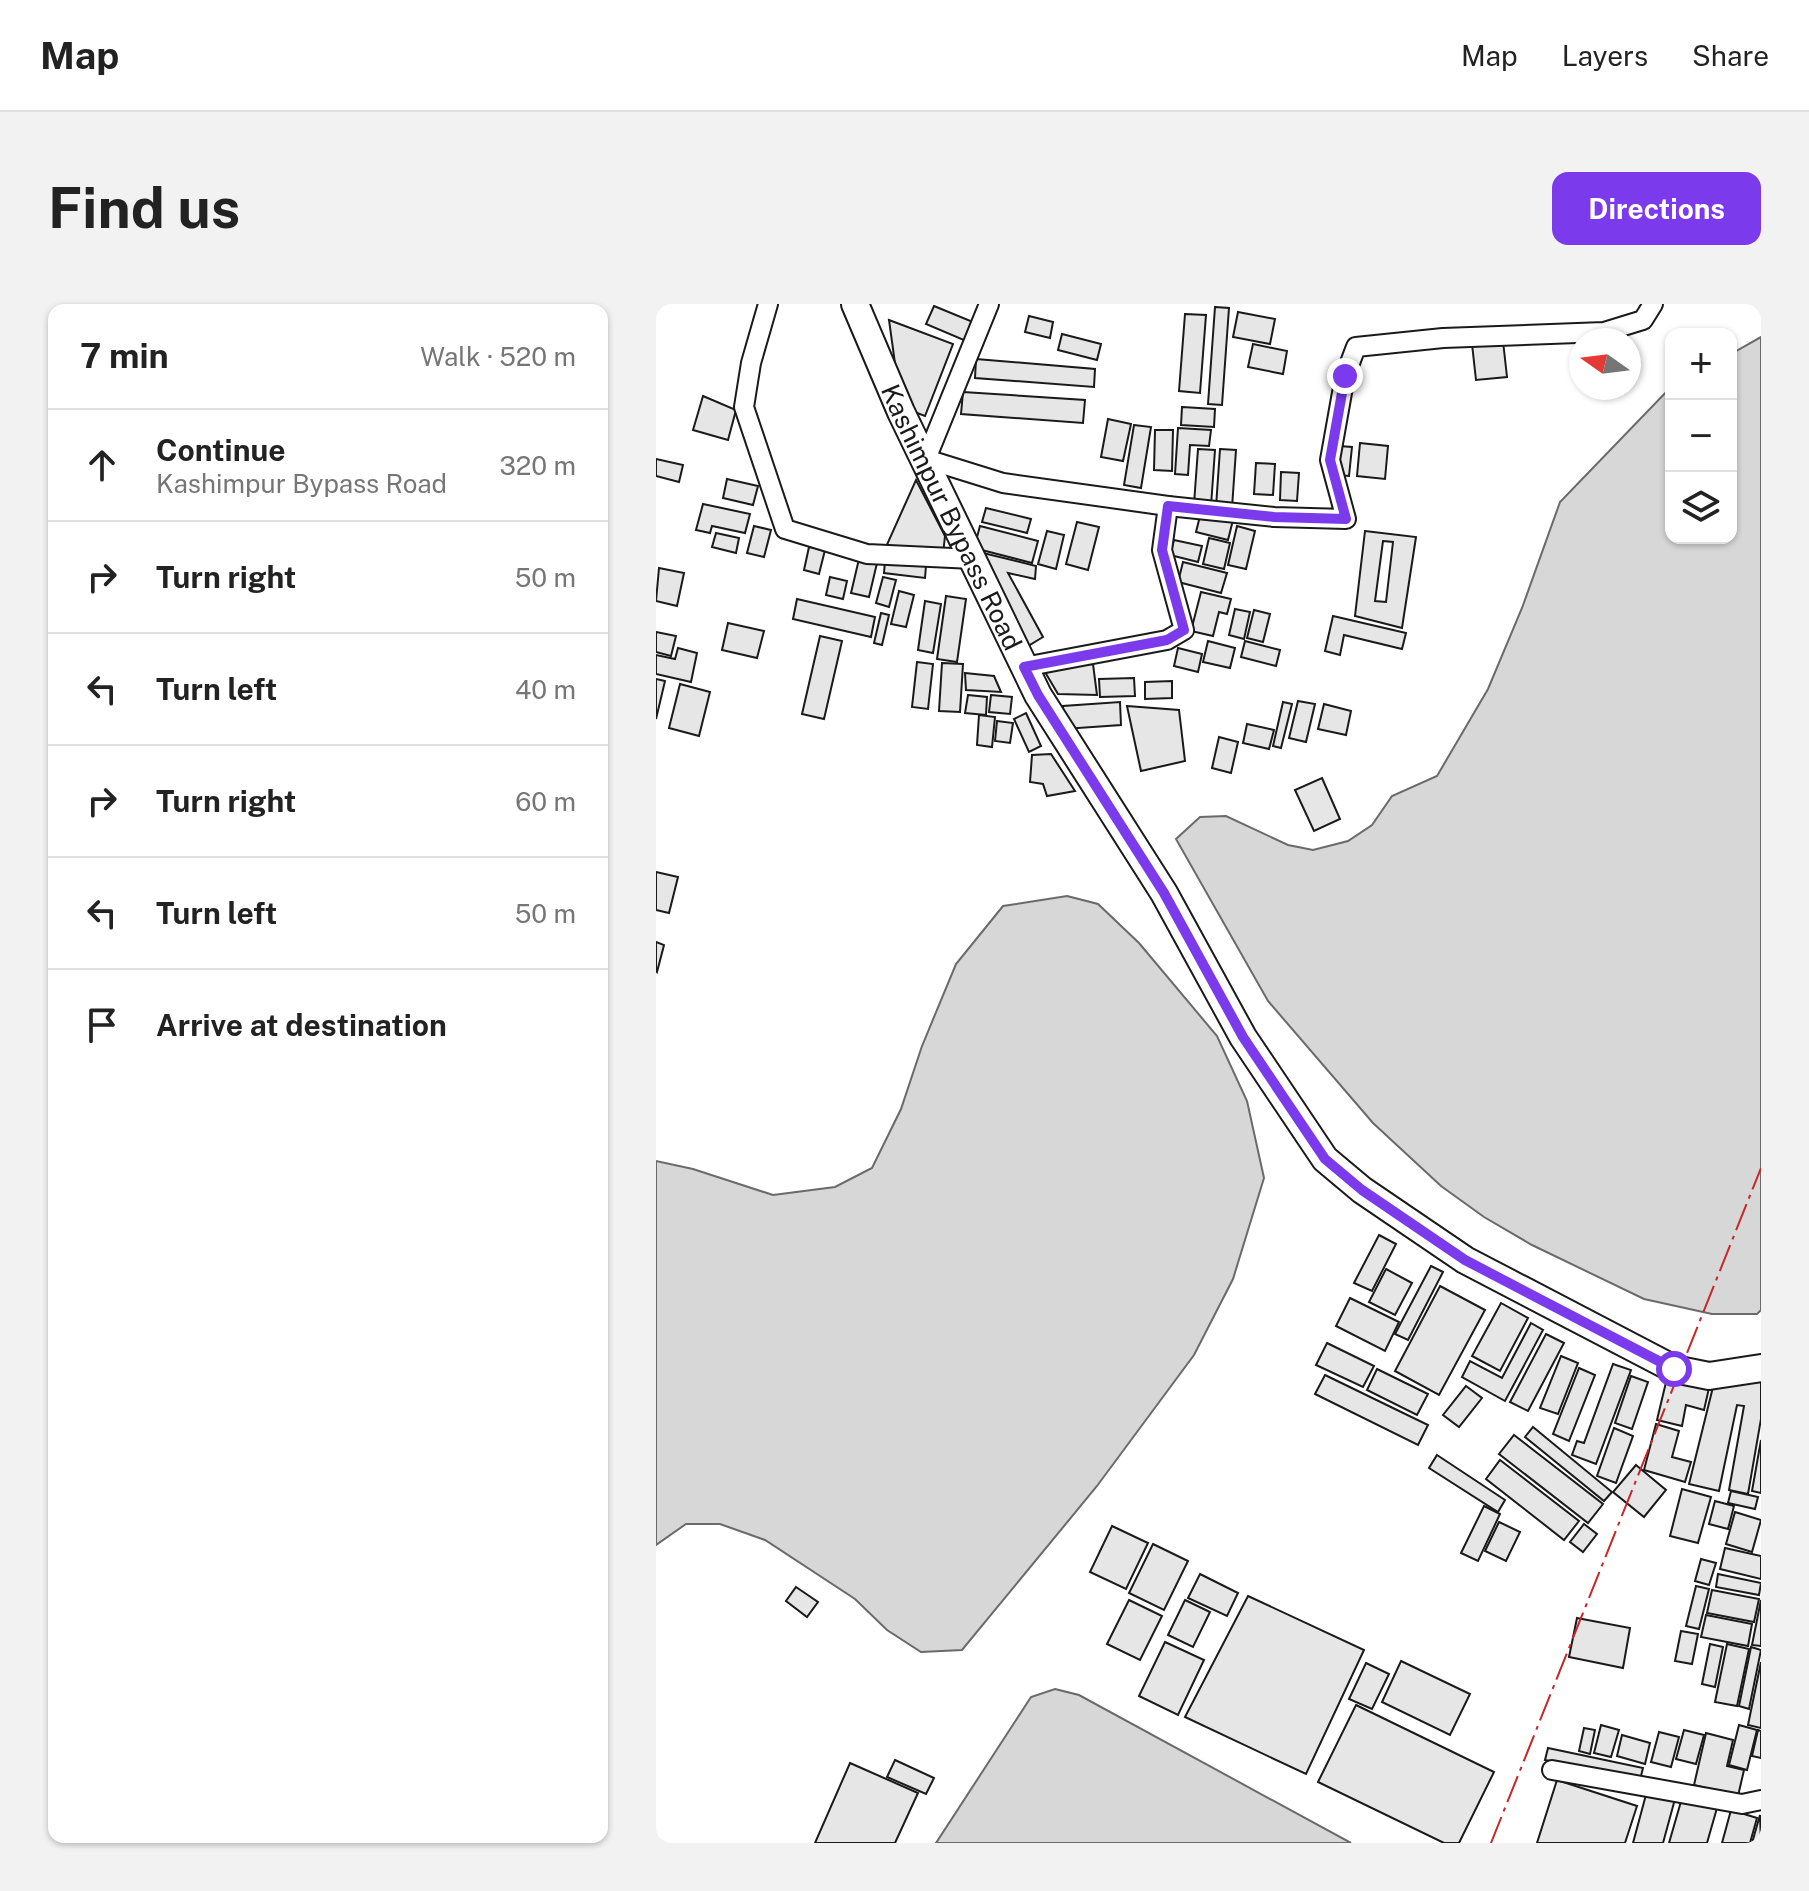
<!DOCTYPE html>
<meta charset="utf-8">
<style>
body{margin:0;font-family:"Public Sans",sans-serif;background:#f2f2f2;color:#222}
.controls{position:absolute;right:24px;top:24px;display:grid;overflow:hidden;border-radius:16px;box-shadow:0 2px 6px #0004}
.controls button{width:72px;height:72px;display:grid;place-items:center;padding:0;border:0;border-bottom:2px solid #e0e0e0;background:#fff;color:#222;font:40px sans-serif}
.compass{position:absolute;left:913px;top:24px;width:72px;height:72px;border-radius:50%;background:#fff;box-shadow:0 2px 6px #0004;rotate:284deg}
.stop{position:absolute;width:24px;height:24px;margin:-18px;border:6px solid #7c3aed;border-radius:50%;background:#fff}
.stop.end{background:#7c3aed;border-color:#fff;box-shadow:0 2px 8px #0008}
.list{margin:0;padding:0;list-style:none}
h2{display:flex;justify-content:space-between;align-items:center;height:104px;margin:0;padding:0 32px;font-size:34px}
h2 small{font-size:26px;font-weight:400;color:#767676}
.list li{display:grid;grid-template-columns:52px 1fr auto;gap:24px;align-items:center;box-sizing:border-box;height:112px;padding:0 32px;border-top:2px solid #e0e0e0}
.list b{display:block;font-size:30px;white-space:nowrap}
.list p{margin:0;font-size:26px;white-space:nowrap;color:#767676}
.list em{font-size:26px;font-style:normal;color:#767676}
.icon{flex:none;width:44px;height:44px;fill:none;stroke:currentColor;stroke-width:2;stroke-linecap:round;stroke-linejoin:round}
.map{position:relative;flex:none;width:1105px;height:1539px;overflow:hidden;border-radius:16px}
header{display:flex;align-items:center;gap:48px;box-sizing:border-box;height:112px;padding:0 40px;background:#fff;border-bottom:2px solid #e0e0e0}
header strong{font-size:38px}
nav{display:flex;gap:44px;margin-inline-start:auto;font-size:28px}
.intro{display:flex;align-items:center;justify-content:space-between;box-sizing:border-box;height:192px;padding:0 48px}
h1{margin:0;font-size:56px}
.button{padding:20px 36px;border-radius:16px;background:#7c3aed;color:#fff;font-size:28px;font-weight:700}
main{display:flex;gap:48px;padding:0 48px}
aside{flex:1;background:#fff;border-radius:16px;box-shadow:0 2px 6px #0004}
.map>svg:first-child{display:block}
.water{fill:#d7d7d7;stroke:#6a6a6a;stroke-width:2}
.building{fill:#e6e6e6;stroke:#1a1a1a;stroke-width:2;fill-rule:evenodd}
.lines{fill:none;stroke-linecap:round;stroke-linejoin:round}
.minor-casing{stroke:#1a1a1a;stroke-width:22}
.secondary-casing{stroke:#1a1a1a;stroke-width:30}
.minor{stroke:#fff;stroke-width:18}
.secondary{stroke:#fff;stroke-width:26}
.power{stroke:#c62828;stroke-width:2;stroke-dasharray:28 6 4 6;stroke-linecap:butt}
.route{stroke:#7c3aed;stroke-width:10}
.labels{text-anchor:middle;dominant-baseline:central;stroke-width:6;stroke-linejoin:round;paint-order:stroke}
.street-label{font-size:26px;fill:#1a1a1a;stroke:#fff}
</style>
<header>
<strong>Map</strong>
<nav><a>Map</a><a>Layers</a><a>Share</a></nav>
</header>
<div class="intro"><h1>Find us</h1><a class="button">Directions</a></div>
<main>
<aside>
<h2>7 min<small>Walk · 520 m</small></h2>
<ul class="list">
<li><svg class="icon" aria-label="ahead" viewBox="0 0 24 24"><path d="M12 20V5M6 11l6-6 6 6"/></svg><div><b>Continue</b><p>Kashimpur Bypass Road</p></div><em>320 m</em></li>
<li><svg class="icon" aria-label="right" viewBox="0 0 24 24"><path d="M7 20v-9h11M14 6l5 5-5 5"/></svg><div><b>Turn right</b></div><em>50 m</em></li>
<li><svg class="icon" aria-label="left" viewBox="0 0 24 24"><path d="M17 20v-9H6M10 6l-5 5 5 5"/></svg><div><b>Turn left</b></div><em>40 m</em></li>
<li><svg class="icon" aria-label="right" viewBox="0 0 24 24"><path d="M7 20v-9h11M14 6l5 5-5 5"/></svg><div><b>Turn right</b></div><em>60 m</em></li>
<li><svg class="icon" aria-label="left" viewBox="0 0 24 24"><path d="M17 20v-9H6M10 6l-5 5 5 5"/></svg><div><b>Turn left</b></div><em>50 m</em></li>
<li><svg class="icon" aria-label="arrive" viewBox="0 0 24 24"><path d="M6 21V4h12l-3 4 3 4H6"/></svg><div><b>Arrive at destination</b></div></li>
</ul>
</aside>
<div class="map">
<svg width="1105" height="1539" viewBox="0 0 1105 1539">
<rect width="100%" height="100%" fill="#fff"/>
<g class="water">
<polygon points="1105,33 1105,1006 1101,1010 1056,1010 988,995 876,941 828,913 785,882 717,819 612,697 520,535 544,513 570,512 632,541 657,546 692,537 716,521 736,492 781,472 832,385 866,304 904,198 1015,83 1015,234 1075,234 1075,50"/>
<polygon points="411,592 442,600 483,639 561,732 591,797 608,874 577,975 538,1051 441,1182 306,1346 265,1348 231,1326 199,1295 109,1236 64,1220 30,1220 0,1241 0,857 37,865 117,891 179,883 216,864 245,805 266,742 300,660 347,602"/>
<polygon points="399,1385 423,1391 695,1539 280,1539 375,1393"/>
</g>
<g class="building">
<polygon points="278,2 317,18 310,37 270,20"/>
<polygon points="559,3 573,4 566,101 552,100"/>
<polygon points="582,8 619,15 614,40 577,33"/>
<polygon points="529,10 550,11 544,89 523,87"/>
<polygon points="373,12 397,18 394,34 369,28"/>
<polygon points="233,16 297,40 269,112 245,103"/>
<polygon points="406,30 445,40 441,56 402,46"/>
<polygon points="847,37 851,73 820,76 816,40"/>
<polygon points="597,40 631,47 627,70 592,63"/>
<polygon points="320,55 439,65 438,83 319,74"/>
<polygon points="307,88 429,96 427,119 305,110"/>
<polygon points="47,92 80,106 72,136 37,126"/>
<polygon points="526,103 559,105 558,123 525,121"/>
<polygon points="452,115 475,120 467,157 445,153"/>
<polygon points="478,121 495,123 485,184 468,181"/>
<polygon points="522,124 555,126 553,142 534,141 532,171 519,170"/>
<polygon points="499,126 517,126 516,167 498,166"/>
<polygon points="704,139 732,142 729,175 701,172"/>
<polygon points="683,142 696,143 693,172 680,171"/>
<polygon points="542,145 559,146 555,202 538,200"/>
<polygon points="564,145 580,146 576,204 560,203"/>
<polygon points="0,155 27,161 23,178 0,172"/>
<polygon points="600,159 619,160 617,191 598,190"/>
<polygon points="625,168 643,169 641,197 624,196"/>
<polygon points="71,175 102,182 97,201 67,194"/>
<polygon points="260,176 289,232 287,250 229,245"/>
<polygon points="47,200 94,210 89,229 56,222 54,229 40,226"/>
<polygon points="330,204 375,215 371,229 326,218"/>
<polygon points="545,208 577,216 572,236 540,228"/>
<polygon points="421,218 443,223 432,266 410,260"/>
<polygon points="98,222 115,226 108,253 91,249"/>
<polygon points="324,222 382,237 376,259 318,244"/>
<polygon points="581,222 599,227 590,265 572,261"/>
<polygon points="391,227 408,231 400,265 382,260"/>
<path d="M709,227L760,233L746,324L699,312ZM727,237L737,238L730,298L719,297Z"/>
<polygon points="60,229 83,234 80,249 56,243"/>
<polygon points="553,234 574,239 568,265 547,260"/>
<polygon points="518,236 546,242 542,258 514,251"/>
<polygon points="153,243 169,246 163,270 148,266"/>
<polygon points="323,248 380,262 379,275 352,269 387,333 372,342"/>
<polygon points="203,255 221,259 213,293 195,289"/>
<polygon points="229,257 270,262 269,274 228,269"/>
<polygon points="527,258 571,269 565,289 522,278"/>
<polygon points="3,264 28,269 21,302 0,297"/>
<polygon points="174,273 191,277 187,295 170,291"/>
<polygon points="227,273 240,276 233,303 220,299"/>
<polygon points="243,287 258,291 250,323 235,320"/>
<polygon points="545,288 575,295 571,310 563,308 557,332 535,327"/>
<polygon points="290,292 310,295 301,358 281,355"/>
<polygon points="141,295 219,313 215,333 137,315"/>
<polygon points="269,297 285,300 277,349 262,346"/>
<polygon points="579,305 594,308 588,335 573,331"/>
<polygon points="598,306 614,310 607,338 591,334"/>
<polygon points="225,309 233,311 226,341 218,339"/>
<polygon points="677,312 750,329 746,345 688,331 684,351 669,347"/>
<polygon points="72,319 108,327 101,354 66,346"/>
<polygon points="0,328 20,332 15,352 0,348"/>
<polygon points="164,332 186,337 168,415 146,410"/>
<polygon points="552,337 579,344 574,364 547,358"/>
<polygon points="589,337 624,346 620,362 585,353"/>
<polygon points="22,344 41,349 35,378 0,370 0,351 19,355"/>
<polygon points="522,344 546,350 542,368 518,362"/>
<polygon points="261,358 277,360 272,405 256,403"/>
<polygon points="286,359 307,360 304,408 283,407"/>
<polygon points="437,360 441,391 402,390 386,363"/>
<polygon points="309,369 338,372 345,388 310,386"/>
<polygon points="478,374 479,392 444,393 443,375"/>
<polygon points="0,375 9,377 0,415"/>
<polygon points="516,377 516,394 489,395 489,378"/>
<polygon points="24,380 54,388 43,432 13,424"/>
<polygon points="312,391 331,393 330,411 309,409"/>
<polygon points="335,391 356,393 354,410 333,408"/>
<polygon points="642,397 659,400 650,438 633,434"/>
<polygon points="464,398 465,421 408,425 407,402"/>
<polygon points="627,398 636,400 625,444 617,442"/>
<polygon points="668,400 695,407 690,431 662,425"/>
<polygon points="471,402 523,406 529,457 485,467"/>
<polygon points="370,409 385,442 373,448 358,415"/>
<polygon points="323,411 339,413 336,443 321,441"/>
<polygon points="341,417 357,419 354,439 339,437"/>
<polygon points="591,420 618,426 613,445 587,439"/>
<polygon points="563,433 582,438 575,469 556,464"/>
<polygon points="395,450 419,487 391,492 387,480 374,478 376,451"/>
<polygon points="666,474 684,515 658,527 639,486"/>
<polygon points="0,568 22,573 13,609 0,606"/>
<polygon points="0,638 8,641 1,668 0,667"/>
<polygon points="723,931 740,940 716,987 698,979"/>
<polygon points="775,962 787,968 752,1036 739,1030"/>
<polygon points="730,965 756,979 739,1011 713,998"/>
<polygon points="784,982 829,1006 783,1091 739,1067"/>
<polygon points="694,994 743,1018 729,1047 680,1022"/>
<polygon points="845,999 872,1014 844,1067 816,1052"/>
<polygon points="875,1019 887,1026 849,1097 806,1073 814,1057 846,1074"/>
<polygon points="890,1030 908,1039 872,1107 854,1098"/>
<polygon points="671,1039 718,1062 707,1083 660,1061"/>
<polygon points="905,1052 922,1059 902,1110 884,1104"/>
<polygon points="957,1060 975,1066 940,1160 916,1151 921,1137 928,1139"/>
<polygon points="923,1064 939,1071 913,1137 897,1130"/>
<polygon points="721,1065 772,1090 761,1111 711,1086"/>
<polygon points="669,1071 772,1121 762,1141 659,1090"/>
<polygon points="975,1072 992,1078 976,1125 959,1119"/>
<polygon points="1011,1074 1053,1084 1048,1106 1030,1101 1026,1122 1001,1116"/>
<polygon points="1105,1077 1105,1115 1092,1190 1073,1186 1088,1102 1081,1101 1063,1187 1033,1180 1057,1083"/>
<polygon points="810,1082 826,1094 803,1123 787,1111"/>
<polygon points="1000,1120 1023,1127 1016,1153 1035,1158 1029,1178 988,1166"/>
<polygon points="877,1123 956,1188 948,1197 869,1133"/>
<polygon points="958,1124 977,1132 960,1179 941,1172"/>
<polygon points="858,1131 947,1200 932,1219 843,1150"/>
<polygon points="1105,1136 1105,1189 1096,1187"/>
<polygon points="781,1151 849,1196 842,1208 773,1164"/>
<polygon points="844,1156 923,1217 908,1236 830,1175"/>
<polygon points="980,1161 1010,1186 988,1213 957,1188"/>
<polygon points="1026,1185 1055,1193 1042,1239 1014,1232"/>
<polygon points="1075,1187 1102,1193 1099,1205 1072,1199"/>
<polygon points="1059,1197 1078,1202 1072,1225 1053,1220"/>
<polygon points="828,1202 844,1210 822,1257 805,1249"/>
<polygon points="1079,1208 1105,1216 1096,1248 1070,1240"/>
<polygon points="843,1218 864,1228 850,1257 829,1247"/>
<polygon points="928,1220 941,1230 927,1248 914,1238"/>
<polygon points="456,1222 492,1239 470,1285 434,1268"/>
<polygon points="497,1240 532,1257 508,1306 473,1289"/>
<polygon points="1069,1244 1105,1252 1105,1275 1064,1265"/>
<polygon points="1045,1255 1060,1259 1053,1281 1039,1277"/>
<polygon points="544,1270 582,1289 571,1312 532,1294"/>
<polygon points="1062,1270 1105,1279 1103,1291 1060,1283"/>
<polygon points="1040,1282 1053,1285 1043,1325 1030,1322"/>
<polygon points="140,1283 162,1298 151,1313 130,1297"/>
<polygon points="1056,1286 1103,1295 1098,1318 1051,1309"/>
<polygon points="592,1292 708,1346 650,1470 529,1413"/>
<polygon points="473,1296 506,1312 484,1356 451,1340"/>
<polygon points="529,1296 554,1308 537,1343 512,1331"/>
<polygon points="1105,1296 1105,1342 1096,1341"/>
<polygon points="1050,1311 1096,1320 1092,1342 1045,1333"/>
<polygon points="921,1314 974,1324 967,1364 913,1353"/>
<polygon points="1025,1327 1042,1330 1036,1360 1019,1357"/>
<polygon points="509,1338 548,1356 522,1411 483,1392"/>
<polygon points="1054,1340 1067,1343 1059,1383 1046,1380"/>
<polygon points="1071,1340 1093,1345 1081,1402 1059,1398"/>
<polygon points="1095,1343 1105,1346 1093,1405 1083,1402"/>
<polygon points="745,1357 814,1390 794,1431 726,1398"/>
<polygon points="1105,1358 1105,1424 1092,1421"/>
<polygon points="710,1359 733,1370 716,1405 693,1395"/>
<polygon points="700,1401 838,1468 803,1539 788,1539 662,1478"/>
<polygon points="945,1421 963,1426 955,1453 938,1449"/>
<polygon points="1083,1421 1101,1426 1091,1466 1073,1461"/>
<polygon points="928,1424 939,1426 934,1450 923,1447"/>
<polygon points="1028,1426 1048,1431 1040,1460 1020,1455"/>
<polygon points="1102,1426 1105,1427 1105,1454 1096,1452"/>
<polygon points="1003,1428 1023,1433 1015,1463 995,1458"/>
<polygon points="1050,1429 1077,1436 1071,1462 1088,1466 1082,1492 1038,1481"/>
<polygon points="966,1431 994,1439 989,1460 961,1452"/>
<polygon points="892,1444 987,1464 984,1476 889,1456"/>
<polygon points="239,1456 278,1474 270,1490 231,1473"/>
<polygon points="194,1459 262,1489 239,1539 159,1539"/>
<polygon points="901,1476 981,1502 969,1539 881,1539"/>
<polygon points="991,1487 1019,1495 1007,1539 977,1539"/>
<polygon points="1026,1494 1061,1504 1051,1539 1013,1539"/>
<polygon points="1075,1506 1101,1514 1094,1539 1066,1539"/>
<polygon points="1104,1511 1105,1539 1096,1539"/>
</g>
<g class="lines">
<defs>
<g id="minor">
<polyline points="112,0 95,59 88,103 129,225 211,250 317,255"/>
<polyline points="333,0 270,155 347,179 512,202 618,213 690,215 674,156 689,72 700,43 787,34 948,28 987,16 997,0"/>
<polyline points="368,363 511,336 528,326 506,246 512,202"/>
<polyline points="896,1466 1086,1500 1105,1496"/>
</g>
<g id="secondary">
<path id="s1" d="M199,0L245,108L382,391L508,589L587,733L669,855L706,886L809,956L1018,1065L1053,1072L1105,1064"/>
</g>
</defs>
<use href="#minor" class="minor-casing"/>
<use href="#secondary" class="secondary-casing"/>
<use href="#minor" class="minor"/>
<use href="#secondary" class="secondary"/>
<polyline class="power" points="835,1539 1105,864"/>
</g>
<g class="lines">
<polyline class="route" points="689,72 674,156 690,215 618,213 512,202 506,246 528,326 511,336 368,363 382,391 508,589 587,733 669,855 706,886 809,956 1018,1065"/>
</g>
<g class="labels">
<g class="street-label">
<text stroke="none"><textPath href="#s1" startOffset="234">Kashimpur Bypass Road</textPath></text>
</g>
</g>
</svg>
<div class="controls">
<button>+</button>
<button>−</button>
<button><svg class="icon" aria-label="layers" viewBox="0 0 24 24"><path d="M12 4l9 5-9 5-9-5zM3 14l9 5 9-5"/></svg></button>
</div>
<svg class="compass" viewBox="-18 -18 36 36"><path d="M0-13l5 13h-10z" fill="#e53935"/><path d="M0 13l5-13h-10z" fill="#767676"/></svg>
<div class="stop" style="left:1018px;top:1065px"></div>
<div class="stop end" style="left:689px;top:72px"></div>
</div>
</main>
